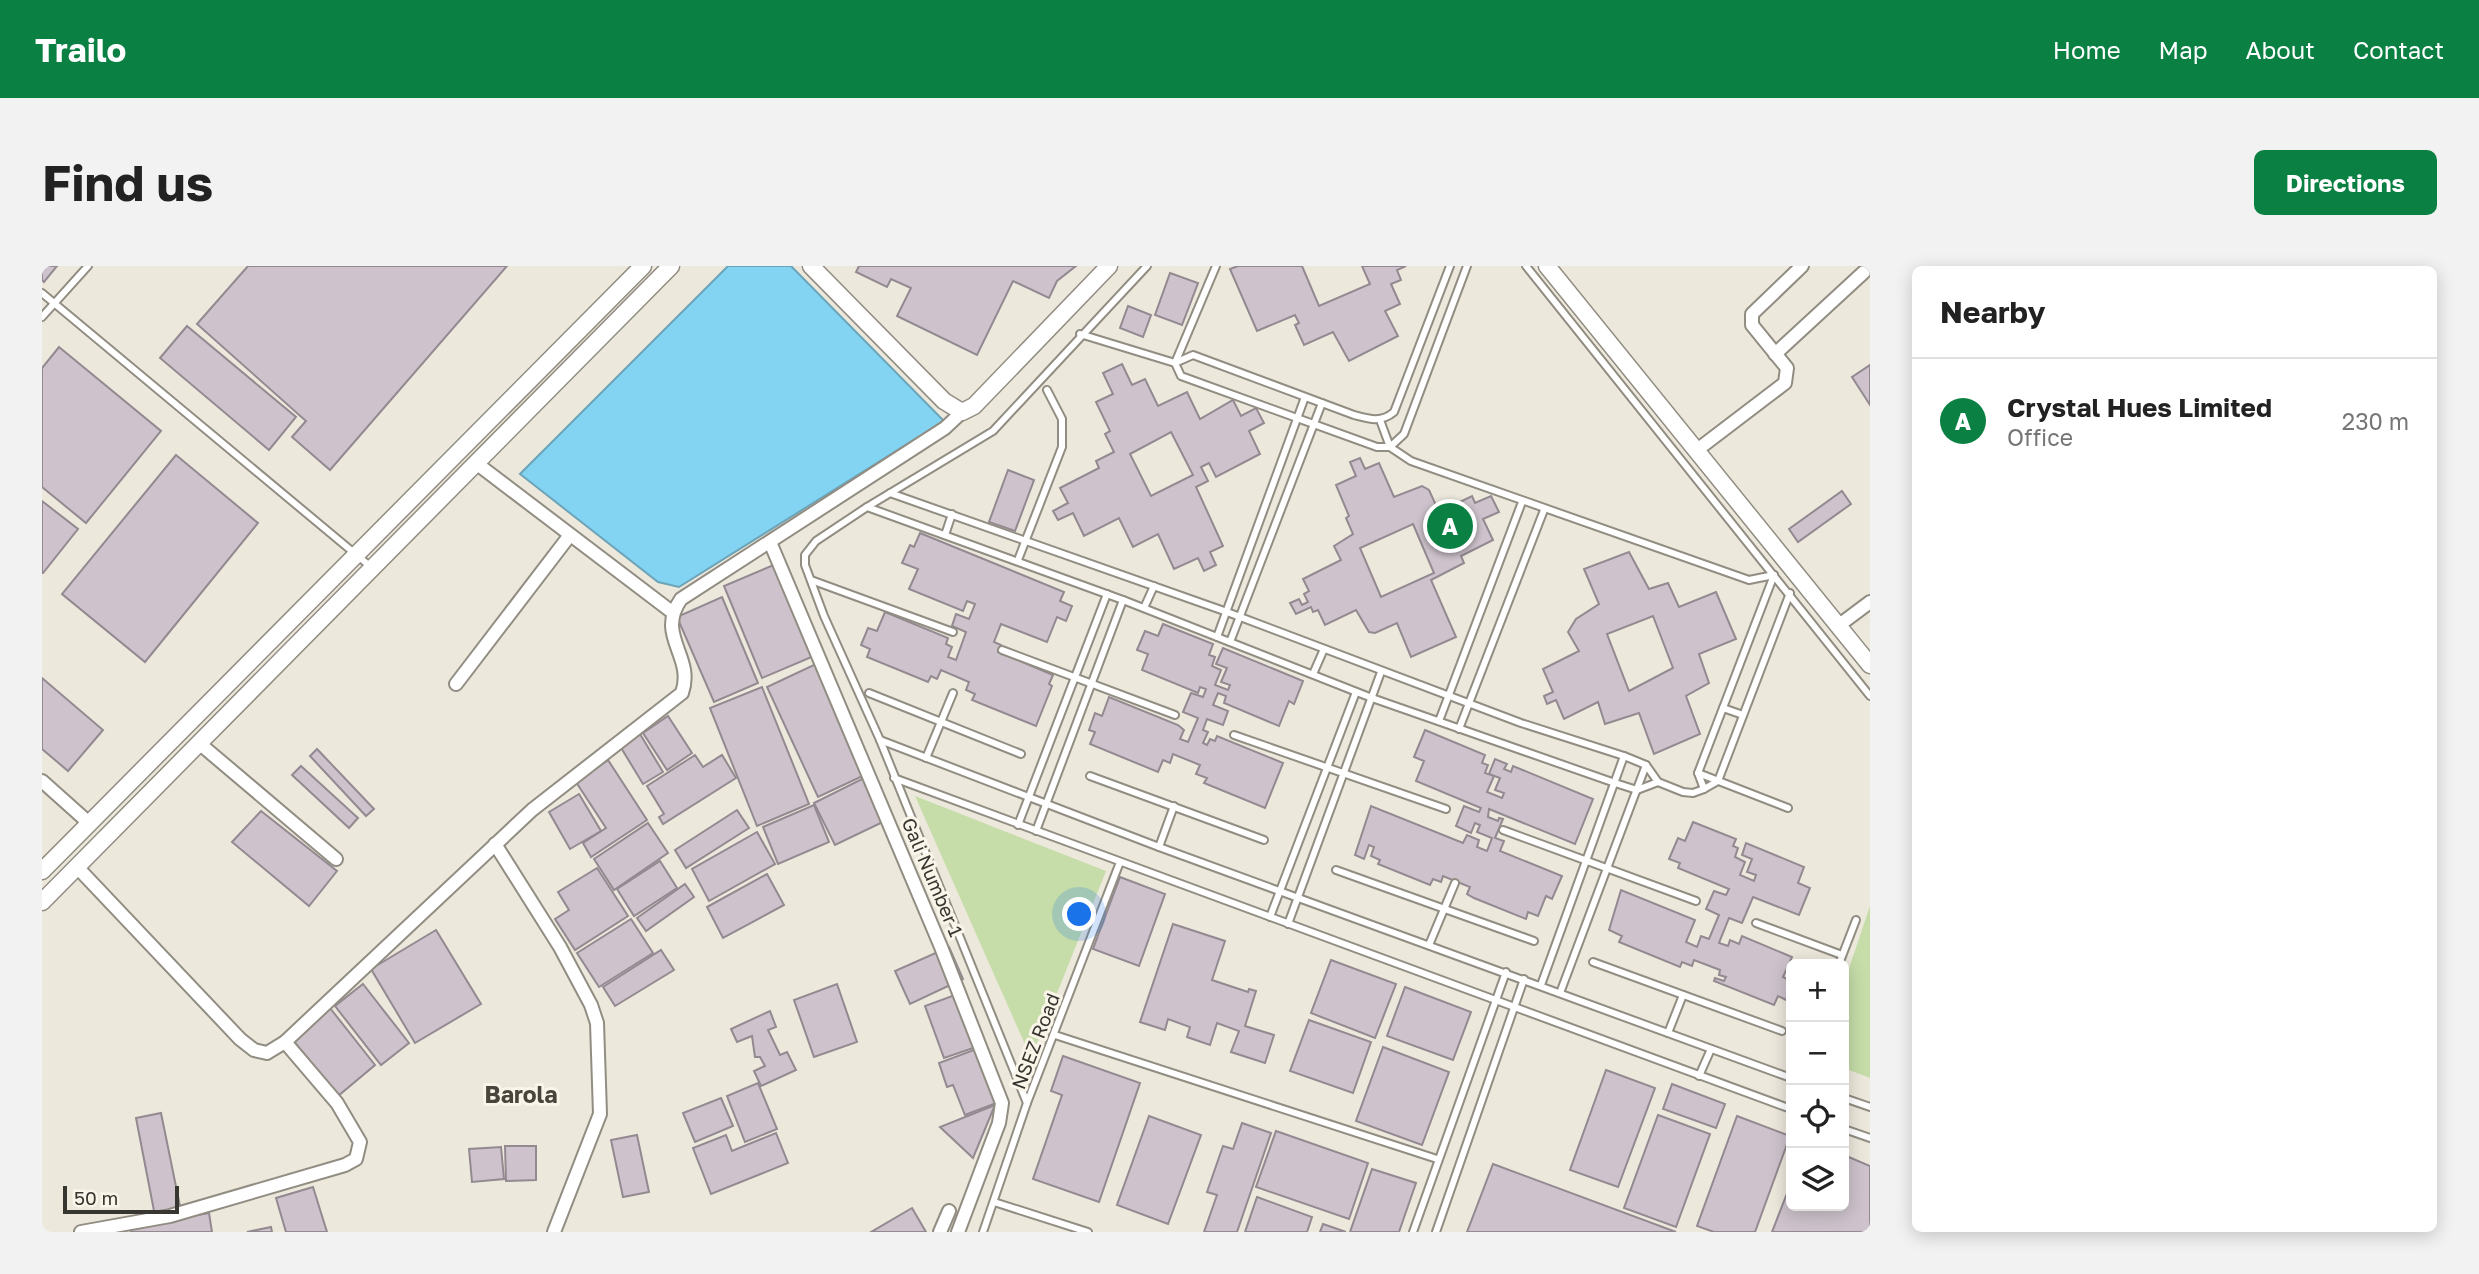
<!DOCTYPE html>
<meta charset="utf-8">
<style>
body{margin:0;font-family:"Golos Text",sans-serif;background:#f2f2f2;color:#222}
.controls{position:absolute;right:21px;bottom:21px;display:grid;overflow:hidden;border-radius:10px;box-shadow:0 4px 18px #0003}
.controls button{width:63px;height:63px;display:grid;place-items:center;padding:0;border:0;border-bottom:2px solid #e0e0e0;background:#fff;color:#222;font:35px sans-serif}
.scale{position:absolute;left:21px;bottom:18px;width:116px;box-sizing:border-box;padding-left:7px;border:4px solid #383631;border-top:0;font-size:19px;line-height:24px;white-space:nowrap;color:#383631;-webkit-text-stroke:5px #faf5e9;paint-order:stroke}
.you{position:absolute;left:1038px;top:649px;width:24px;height:24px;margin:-18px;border:5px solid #fff;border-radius:50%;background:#1a73e8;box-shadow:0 0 0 10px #1a73e833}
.badge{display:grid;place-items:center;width:46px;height:46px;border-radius:50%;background:#0b8043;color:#fff;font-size:23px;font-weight:700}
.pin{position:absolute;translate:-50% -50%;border:4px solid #fff;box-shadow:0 2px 7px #0006}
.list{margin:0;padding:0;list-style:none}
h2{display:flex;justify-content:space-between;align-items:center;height:91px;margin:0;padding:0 28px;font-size:30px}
h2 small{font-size:23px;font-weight:400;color:#767676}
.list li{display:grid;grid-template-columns:46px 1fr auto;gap:21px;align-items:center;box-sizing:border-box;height:126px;padding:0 28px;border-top:2px solid #e0e0e0}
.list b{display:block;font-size:26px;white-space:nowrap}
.list p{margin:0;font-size:23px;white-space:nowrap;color:#767676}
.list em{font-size:23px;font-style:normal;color:#767676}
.icon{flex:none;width:38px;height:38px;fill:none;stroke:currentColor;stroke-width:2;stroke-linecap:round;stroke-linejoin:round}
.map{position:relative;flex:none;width:1828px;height:966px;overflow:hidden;border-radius:10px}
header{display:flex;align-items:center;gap:42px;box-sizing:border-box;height:98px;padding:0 35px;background:#0b8043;color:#fff}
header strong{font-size:33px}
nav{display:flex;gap:38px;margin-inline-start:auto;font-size:24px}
.intro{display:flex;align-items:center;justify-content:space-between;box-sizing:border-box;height:168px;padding:0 42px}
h1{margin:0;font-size:49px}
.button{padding:18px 32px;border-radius:10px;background:#0b8043;color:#fff;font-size:24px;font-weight:700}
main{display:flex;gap:42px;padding:0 42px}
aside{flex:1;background:#fff;border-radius:10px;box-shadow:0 4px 18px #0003}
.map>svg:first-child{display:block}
.green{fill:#c6dda9}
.water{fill:#83d3f2;stroke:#6ca4b8;stroke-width:2}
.building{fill:#cec3cc;stroke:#938991;stroke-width:2;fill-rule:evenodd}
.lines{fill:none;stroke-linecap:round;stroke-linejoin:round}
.service-casing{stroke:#928d82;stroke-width:10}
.minor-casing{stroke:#928d82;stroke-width:16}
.tertiary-casing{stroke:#928d82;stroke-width:19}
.service{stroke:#fff;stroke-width:6}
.minor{stroke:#fff;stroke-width:12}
.tertiary{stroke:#fff;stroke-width:16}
.labels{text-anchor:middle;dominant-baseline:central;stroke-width:6;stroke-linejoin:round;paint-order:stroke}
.street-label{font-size:19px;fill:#383631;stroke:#faf5e9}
.quarter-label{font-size:23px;font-weight:bold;fill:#4a453c;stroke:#faf5e9}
</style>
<header>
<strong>Trailo</strong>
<nav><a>Home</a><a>Map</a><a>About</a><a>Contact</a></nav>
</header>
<div class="intro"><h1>Find us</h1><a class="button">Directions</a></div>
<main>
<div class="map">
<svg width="1828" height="966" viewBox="0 0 1828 966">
<rect width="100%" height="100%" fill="#ede8dc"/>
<g class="green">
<polygon points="873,530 1064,605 989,792"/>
<polygon points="1828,640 1828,812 1802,802 1802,717"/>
</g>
<polygon class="water" points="686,0 749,0 902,155 637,321 616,316 478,208"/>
<g class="building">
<polygon points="0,0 15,0 2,16 0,14"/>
<polygon points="206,0 465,0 288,204 250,171 264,155 155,58"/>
<polygon points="817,0 1034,0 1015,15 1007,32 971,15 935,89 855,50 869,22 849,13 845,21 814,6"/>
<polygon points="1196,0 1260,0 1277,40 1328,18 1320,0 1364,0 1355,4 1359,14 1349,18 1358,38 1343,45 1356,70 1307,95 1291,66 1262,79 1253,59 1257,57 1253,49 1215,65 1188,3"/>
<polygon points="1128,7 1156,17 1140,59 1113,49"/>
<polygon points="1086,40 1109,49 1101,71 1078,62"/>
<polygon points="145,60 254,151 227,184 118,92"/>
<polygon points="17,81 119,165 44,257 0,221 0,102"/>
<path d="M1080,98L1090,119L1103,113L1116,140L1145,126L1158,153L1191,134L1199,150L1214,142L1222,157L1207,165L1218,188L1174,211L1167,197L1159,201L1166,215L1154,221L1181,280L1168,286L1174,299L1162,305L1156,292L1132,303L1116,268L1091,281L1077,252L1042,270L1031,247L1016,254L1011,245L1026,237L1018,222L1057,202L1054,195L1072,186L1063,168L1068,165L1054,136L1071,128L1061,107ZM1129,166L1151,209L1109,230L1088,188Z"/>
<polygon points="1828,99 1828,139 1810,111"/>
<polygon points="134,189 216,257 103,396 20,328"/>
<path d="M1318,192L1323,203L1337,197L1352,231L1380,220L1387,224L1397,246L1430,230L1433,237L1449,230L1457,246L1441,253L1451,274L1419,290L1422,297L1389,314L1414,371L1369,391L1355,357L1333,367L1327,366L1314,344L1283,359L1276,344L1271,346L1269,341L1254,348L1248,337L1257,333L1260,339L1266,336L1262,328L1267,325L1261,313L1299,294L1292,280L1311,268L1304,252L1307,250L1294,219L1314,210L1308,196ZM1371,258L1392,307L1339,331L1318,282Z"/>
<polygon points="966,204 992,214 973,265 947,256"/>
<polygon points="1800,225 1809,238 1756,276 1747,263"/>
<polygon points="0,235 36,263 1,307 0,307"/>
<polygon points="878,267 1022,326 1018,335 1030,340 1024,355 1015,351 1005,376 959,358 952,376 959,379 956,386 1011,409 1007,418 1010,420 994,460 930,434 933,428 924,424 927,416 899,404 895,413 889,410 886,416 825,391 828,383 819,379 826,362 835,365 843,346 906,372 904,378 910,381 906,391 914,394 924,366 910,360 914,348 927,353 933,338 925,335 921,345 867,323 876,303 860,297 868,279 872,281"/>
<path d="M1587,286L1607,323L1626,317L1637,341L1674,326L1694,373L1657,388L1667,417L1644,430L1658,468L1612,488L1597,447L1563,458L1556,436L1522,453L1514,434L1505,438L1502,430L1511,426L1501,403L1537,385L1526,366L1534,353L1557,338L1542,303ZM1611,350L1631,402L1587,425L1565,368Z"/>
<polygon points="734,298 772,390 720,412 682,320"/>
<polygon points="680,331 716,417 672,436 635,351"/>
<polygon points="1121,358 1171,378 1167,389 1173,391 1170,400 1179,404 1173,419 1186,424 1188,419 1179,416 1185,402 1174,398 1181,382 1261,415 1252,438 1247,435 1237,460 1182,437 1184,430 1176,427 1171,439 1186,445 1181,459 1165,453 1161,464 1166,466 1161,477 1165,479 1168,473 1173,475 1175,470 1241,497 1223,542 1162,517 1165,512 1154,508 1158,499 1131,488 1128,497 1121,494 1116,506 1048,478 1053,466 1047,464 1053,447 1060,450 1067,431 1136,459 1142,464 1138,473 1146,476 1156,452 1141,446 1149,427 1161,431 1164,423 1158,421 1156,427 1100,404 1106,388 1095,384 1103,365 1116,370"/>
<polygon points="776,397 827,507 776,531 725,421"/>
<polygon points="0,412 61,464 26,505 0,483"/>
<polygon points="720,421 767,538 715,560 668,442"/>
<polygon points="626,450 650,487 625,504 601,467"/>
<polygon points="1383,464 1443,489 1440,497 1446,499 1443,507 1452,510 1445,526 1460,532 1462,527 1453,524 1458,512 1447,508 1453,493 1465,498 1462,503 1469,506 1471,500 1551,533 1533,578 1447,543 1446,551 1456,555 1457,552 1461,553 1453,572 1462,575 1458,585 1520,610 1510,633 1504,630 1496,650 1486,646 1484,653 1432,632 1425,628 1428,621 1401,610 1399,616 1391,613 1388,619 1336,598 1338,594 1329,590 1332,581 1327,579 1322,593 1313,589 1329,540 1421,577 1425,569 1437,574 1435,581 1445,585 1450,572 1435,566 1438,559 1433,557 1429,567 1414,560 1422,540 1437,546 1439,542 1374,515 1382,495 1372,491"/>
<polygon points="598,468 621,506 601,518 578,480"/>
<polygon points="275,483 332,543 324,550 268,490"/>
<polygon points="653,489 661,501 680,489 694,512 621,558 617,551 622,548 605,520"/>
<polygon points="566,494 605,554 549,591 541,577 564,562 534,516"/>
<polygon points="259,500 316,552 307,562 250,509"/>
<polygon points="824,511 845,554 793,579 772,537"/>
<polygon points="537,528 559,565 528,583 507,546"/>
<polygon points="772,539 787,576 736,598 721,561"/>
<polygon points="695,544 707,562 644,602 633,584"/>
<polygon points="219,545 295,605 267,640 190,576"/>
<polygon points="1651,556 1694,573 1691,580 1696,582 1693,591 1703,596 1698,609 1712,615 1714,609 1705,606 1710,593 1700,589 1704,577 1762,601 1756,617 1768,622 1757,649 1711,631 1700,657 1687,652 1677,677 1686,680 1688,674 1697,678 1700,670 1750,691 1741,711 1749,715 1744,734 1736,730 1732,739 1672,715 1673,712 1682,715 1684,711 1677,709 1678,704 1652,694 1650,700 1640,696 1638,701 1577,676 1580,670 1567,664 1579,624 1653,654 1644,676 1655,681 1659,670 1667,673 1677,649 1664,643 1672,625 1684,629 1687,623 1636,602 1638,597 1627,593 1636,572 1643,575"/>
<polygon points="606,557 626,587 572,624 552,593"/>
<polygon points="715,566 733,598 667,635 650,603"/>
<polygon points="618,595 635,622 592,650 575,623"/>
<polygon points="555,602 586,650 533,684 513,653 527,644 516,626"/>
<polygon points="725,608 742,639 681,672 665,641"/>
<polygon points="1078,611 1123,628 1097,700 1051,683"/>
<polygon points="643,618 652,631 604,665 595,652"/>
<polygon points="589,653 611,687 557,721 535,687"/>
<polygon points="1131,658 1183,675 1170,714 1206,726 1207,723 1214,725 1203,760 1232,769 1223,797 1189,786 1197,765 1175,757 1168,779 1145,771 1148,761 1126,753 1123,764 1098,756"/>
<polygon points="394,664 439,738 373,777 329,703"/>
<polygon points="907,681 921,713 868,738 853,705"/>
<polygon points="619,684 632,704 573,740 561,721"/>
<polygon points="1289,694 1354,718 1333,772 1269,747"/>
<polygon points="321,718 367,777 339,799 293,740"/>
<polygon points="795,718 815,776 772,791 752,734"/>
<polygon points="1363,721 1429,746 1411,794 1345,770"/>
<polygon points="921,726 940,779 902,792 883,740"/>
<polygon points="288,742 333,799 296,830 250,773"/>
<polygon points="728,745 734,761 726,764 738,789 745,786 754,804 719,820 712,805 723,800 718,791 713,791 710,770 695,776 689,763"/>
<polygon points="1267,754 1329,776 1311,827 1248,805"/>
<polygon points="1341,781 1407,806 1380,879 1314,855"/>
<polygon points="937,782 957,836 923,849 911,819 905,821 897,797"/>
<polygon points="1021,790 1098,817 1057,936 991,913 1020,829 1009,825"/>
<polygon points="1564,804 1613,822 1576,921 1528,904"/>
<polygon points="716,817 735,863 703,876 685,830"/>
<polygon points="1630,818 1683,838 1674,862 1621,843"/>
<polygon points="679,832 691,860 653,876 641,847"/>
<polygon points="953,839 931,892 898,861"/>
<polygon points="119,847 139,945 113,950 94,852"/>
<polygon points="1616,849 1668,868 1634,961 1582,942"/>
<polygon points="1107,850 1159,869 1126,958 1075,939"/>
<polygon points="1695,850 1748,870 1713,966 1672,966 1655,960"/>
<polygon points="1200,857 1229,867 1195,966 1162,966 1175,929 1165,926 1181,880 1191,883"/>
<polygon points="1234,865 1326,897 1307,953 1214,921"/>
<polygon points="734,867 746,897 669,928 651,882 684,869 690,885"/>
<polygon points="595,869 607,926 581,931 569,874"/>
<polygon points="463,880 494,880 494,914 464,915"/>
<polygon points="459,881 462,913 430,916 427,883"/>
<polygon points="1802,889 1828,900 1828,966 1730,966 1749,917 1749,940 1802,940"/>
<polygon points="1451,898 1634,966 1425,966"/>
<polygon points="1330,903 1374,917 1357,966 1308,966"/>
<polygon points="271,921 285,966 244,966 234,932"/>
<polygon points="1215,931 1270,951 1265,966 1203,966"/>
<polygon points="870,942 884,966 829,966"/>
<polygon points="167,947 170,966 89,966 88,961"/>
<polygon points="1281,958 1304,966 1278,966"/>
<polygon points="229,961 230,966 205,966"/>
</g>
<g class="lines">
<defs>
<g id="service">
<polyline points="1174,0 1133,97 1139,110 1335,181 1348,181 1362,168 1425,0"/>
<polyline points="1484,0 1828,430"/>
<polyline points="0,27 329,301"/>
<polyline points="0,51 46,0"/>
<path d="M1038,68L1133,97L1151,89L1312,149C1327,153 1339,157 1352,146L1408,0"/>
<polyline points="1338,154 1348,181 1369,195 1707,314 1732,309"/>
<polyline points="848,227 1185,346 1479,457 1582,490 1604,499 1616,516 1641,526 1651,527 1662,523"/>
<polyline points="825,241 1081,334 1330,432 1573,517 1595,524 1616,516"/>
<polyline points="903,269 910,248"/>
<polyline points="976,294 1020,181 1020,153 1005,124"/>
<polyline points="1732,309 1656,507 1662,523 1676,515 1748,327"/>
<polyline points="769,314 911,366"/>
<polyline points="1102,342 1112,320"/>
<polyline points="1175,371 1263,131"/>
<polyline points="1188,376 1280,137"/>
<polyline points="960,384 1133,449"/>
<polyline points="1271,408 1282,383"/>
<polyline points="827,427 979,488"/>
<polyline points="1681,442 1701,449"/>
<polyline points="1397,455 1480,236"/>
<polyline points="1417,463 1502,244"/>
<polyline points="1192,469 1404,543"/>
<polyline points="838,474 1117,581 1749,812"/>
<polyline points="884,492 911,427"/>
<polyline points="1656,507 1746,542"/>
<polyline points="1048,510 1222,574"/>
<polyline points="852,512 1749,843"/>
<polyline points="976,559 1065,328"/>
<polyline points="1461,564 1654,635"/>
<polyline points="994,565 1081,334"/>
<polyline points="1117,581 1132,540"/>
<polyline points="1294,604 1492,675"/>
<polyline points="1228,651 1314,426"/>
<polyline points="1714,657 1800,689"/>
<polyline points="1246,658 1339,406"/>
<polyline points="1387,679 1413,617"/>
<polyline points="1551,696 1740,765"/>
<polyline points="1797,698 1814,654"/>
<polyline points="1499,719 1582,490"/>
<polyline points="1518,727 1604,499"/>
<polyline points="1626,767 1641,729"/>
<polyline points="1013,769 1395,893"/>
<polyline points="1657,810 1669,783"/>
<polyline points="1802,832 1828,841"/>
<polyline points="985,837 838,474 782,350 763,299 763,289 774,275 825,241 951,165 1105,0"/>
<polyline points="1802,863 1828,872"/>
<polyline points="952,936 1046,966"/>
<polyline points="941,966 985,837 1078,596"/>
<polyline points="1371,966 1464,706"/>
<polyline points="1394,966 1482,713"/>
</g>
<g id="minor">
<polyline points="1733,88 1822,6"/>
<polyline points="1655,184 1743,117 1745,102 1710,59 1710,48 1760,0"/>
<polyline points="434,197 630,346"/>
<polyline points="728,276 899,681 960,837 957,857 916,966"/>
<polyline points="1796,360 1828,336"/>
<polyline points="414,418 528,269"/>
<polyline points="157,477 294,593"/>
<polyline points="0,515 47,557"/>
<polyline points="453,578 518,681 549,739 555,757 558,848 512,966"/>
<path d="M35,601L198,773L212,784L225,787L243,776L490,544L640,427C653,390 613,370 639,333L903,162L920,146"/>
<polyline points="39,966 128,950 303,899 314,893 318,876 295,837 243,776"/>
<polyline points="898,966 907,945"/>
</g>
<g id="tertiary">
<polyline points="769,0 902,135 920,146 932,140 1067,0"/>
<polyline points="1505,0 1828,399"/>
<polyline points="0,605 601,0"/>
<polyline points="0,636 629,0"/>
</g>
</defs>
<use href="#service" class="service-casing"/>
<use href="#minor" class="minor-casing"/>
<use href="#tertiary" class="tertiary-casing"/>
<use href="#service" class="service"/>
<use href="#minor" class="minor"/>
<use href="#tertiary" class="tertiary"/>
</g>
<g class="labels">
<g class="street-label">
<text transform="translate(891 611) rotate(67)">Gali Number 1</text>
<text transform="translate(993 775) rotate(-69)">NSEZ Road</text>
</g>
<g class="quarter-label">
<text x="479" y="828">Barola</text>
</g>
</g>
</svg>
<div class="controls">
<button>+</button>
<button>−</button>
<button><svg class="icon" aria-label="locate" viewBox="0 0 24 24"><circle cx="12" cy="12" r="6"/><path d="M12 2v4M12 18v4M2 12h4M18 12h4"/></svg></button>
<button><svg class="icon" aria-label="layers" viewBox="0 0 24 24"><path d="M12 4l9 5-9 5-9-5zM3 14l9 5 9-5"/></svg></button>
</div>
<div class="scale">50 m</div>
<div class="you"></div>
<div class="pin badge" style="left:1408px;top:260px">A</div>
</div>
<aside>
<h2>Nearby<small></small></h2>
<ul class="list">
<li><span class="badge">A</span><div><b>Crystal Hues Limited</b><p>Office</p></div><em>230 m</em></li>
</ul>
</aside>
</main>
